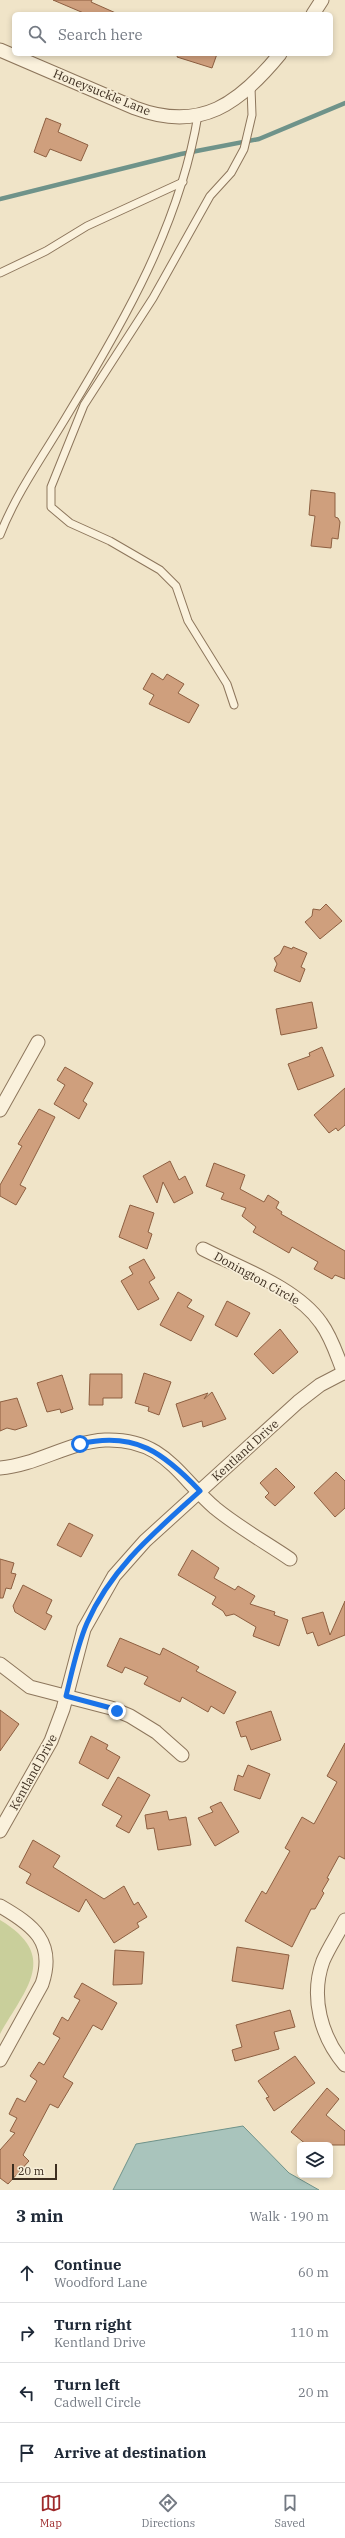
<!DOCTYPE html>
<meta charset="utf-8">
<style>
body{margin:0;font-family:"IBM Plex Serif",serif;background:#f6f6f7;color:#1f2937}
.controls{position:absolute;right:12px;bottom:12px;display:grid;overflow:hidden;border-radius:6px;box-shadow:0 2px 6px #0003}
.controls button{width:36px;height:36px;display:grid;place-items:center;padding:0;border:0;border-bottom:1px solid #e0e1e3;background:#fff;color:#1f2937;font:20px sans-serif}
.scale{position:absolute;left:12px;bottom:10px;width:45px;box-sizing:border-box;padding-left:4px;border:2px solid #3d2e20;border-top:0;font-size:11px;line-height:14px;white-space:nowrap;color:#3d2e20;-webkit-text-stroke:3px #f7eed8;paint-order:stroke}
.stop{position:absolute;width:12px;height:12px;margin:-9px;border:3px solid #1a73e8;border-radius:50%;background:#fff}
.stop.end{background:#1a73e8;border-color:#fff;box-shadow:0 1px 4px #0008}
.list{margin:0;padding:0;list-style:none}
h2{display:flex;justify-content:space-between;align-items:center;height:52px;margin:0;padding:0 16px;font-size:17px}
h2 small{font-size:13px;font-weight:400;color:#747a83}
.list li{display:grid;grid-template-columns:26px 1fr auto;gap:12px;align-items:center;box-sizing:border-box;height:60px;padding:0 16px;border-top:1px solid #e0e1e3}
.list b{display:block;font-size:15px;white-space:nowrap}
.list p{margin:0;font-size:13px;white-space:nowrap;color:#747a83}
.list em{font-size:13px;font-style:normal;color:#747a83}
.icon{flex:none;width:22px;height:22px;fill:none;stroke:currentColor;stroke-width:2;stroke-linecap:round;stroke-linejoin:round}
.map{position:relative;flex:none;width:345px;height:2190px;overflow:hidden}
.search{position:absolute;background:#fff;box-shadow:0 2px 6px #0003;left:12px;right:12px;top:12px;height:44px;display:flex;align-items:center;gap:10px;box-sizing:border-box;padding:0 14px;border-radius:6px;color:#747a83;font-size:15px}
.sheet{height:292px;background:#fff}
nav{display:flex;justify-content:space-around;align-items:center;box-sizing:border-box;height:56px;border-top:1px solid #e0e1e3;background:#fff;font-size:11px;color:#747a83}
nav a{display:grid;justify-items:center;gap:2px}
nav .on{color:#9e2a2b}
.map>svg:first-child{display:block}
.green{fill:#c9cf9b}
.water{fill:#a9c4bc;stroke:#6f938a}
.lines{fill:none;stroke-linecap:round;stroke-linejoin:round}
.stream{stroke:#6f938a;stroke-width:4.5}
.building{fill:#cf9f7d;stroke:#8d5f41}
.service-casing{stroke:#8d765c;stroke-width:9}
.minor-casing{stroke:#8d765c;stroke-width:15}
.service{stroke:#faf1dc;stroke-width:7}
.minor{stroke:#faf1dc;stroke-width:13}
.route{stroke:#1a73e8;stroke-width:5}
.labels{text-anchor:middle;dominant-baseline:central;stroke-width:3.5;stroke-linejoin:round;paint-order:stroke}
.street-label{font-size:12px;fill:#3d2e20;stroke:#f7eed8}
</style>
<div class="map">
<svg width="345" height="2190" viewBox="0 0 345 2190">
<rect width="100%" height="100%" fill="#f0e4c8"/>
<path class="green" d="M0,1920C60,1956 26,1988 0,2034Z"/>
<polygon class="water" points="243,2126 289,2173 319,2190 113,2190 136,2144"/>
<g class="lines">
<polyline class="stream" points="0,199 181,154 259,139 345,103"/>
</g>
<g class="building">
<polygon points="53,0 92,0 91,2 118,14 86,14"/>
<polygon points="178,54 217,54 212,68 177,57"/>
<polygon points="46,118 61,124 58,132 88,145 81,161 50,149 46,157 34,152"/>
<polygon points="311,490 335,493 335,517 338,518 340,522 338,539 332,538 331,548 311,546 315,516 309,515"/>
<polygon points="152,673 163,680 167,674 184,684 178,693 199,705 189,723 149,704 154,695 143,689"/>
<polygon points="326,904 342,921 320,939 305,922 312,916 313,909 320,910"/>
<polygon points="284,946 292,949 293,947 307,953 301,967 305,969 300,982 274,971 277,964 274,958 280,954"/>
<polygon points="312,1002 317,1028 281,1035 276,1009"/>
<polygon points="322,1047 334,1076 298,1090 288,1064 310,1056 309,1053"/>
<polygon points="65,1067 93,1083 83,1101 87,1104 79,1119 54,1104 65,1085 57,1080"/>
<polygon points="345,1088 345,1125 338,1131 336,1128 329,1133 314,1115"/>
<polygon points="39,1109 55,1117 20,1185 26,1188 16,1205 0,1196 0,1185 22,1146 18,1144"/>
<polygon points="170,1161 179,1180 185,1176 193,1193 174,1203 163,1182 157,1203 143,1176"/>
<polygon points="214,1163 245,1175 240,1189 264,1202 268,1195 279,1202 276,1208 282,1212 281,1214 345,1251 345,1279 335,1275 332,1279 314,1269 318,1262 292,1247 289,1253 253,1232 256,1227 242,1216 246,1208 221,1199 224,1193 206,1186"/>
<polygon points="130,1205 154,1213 148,1232 152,1234 147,1249 119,1237"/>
<polygon points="144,1259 155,1278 149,1282 159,1299 138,1310 121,1281 133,1274 129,1267"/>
<polygon points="178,1292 192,1300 187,1307 204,1316 191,1341 160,1325"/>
<polygon points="227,1301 250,1313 237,1337 215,1325"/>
<polygon points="280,1329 298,1352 273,1374 254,1354"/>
<polygon points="144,1373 171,1382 159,1415 148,1411 149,1407 135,1403"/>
<polygon points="90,1374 122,1374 122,1398 103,1398 103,1405 89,1405"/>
<polygon points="62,1375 73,1409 61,1413 60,1409 47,1412 37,1383"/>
<polygon points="212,1392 226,1419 203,1427 202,1421 183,1427 176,1404 208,1393 204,1399"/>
<polygon points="17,1398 27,1426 15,1430 7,1428 0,1431 0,1402"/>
<polygon points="276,1468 295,1487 275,1506 265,1497 269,1493 260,1483"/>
<polygon points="336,1472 345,1481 345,1508 335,1517 314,1493"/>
<polygon points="69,1523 93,1535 81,1557 57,1545"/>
<polygon points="192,1550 219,1568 214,1578 235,1590 238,1586 255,1596 250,1604 275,1612 274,1615 288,1620 279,1646 253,1636 256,1627 234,1614 226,1616 223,1611 212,1604 216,1597 178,1575"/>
<polygon points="0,1559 14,1563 11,1573 16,1574 11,1589 6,1588 3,1598 0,1598"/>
<polygon points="23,1585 52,1600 46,1613 52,1616 45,1630 15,1612 13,1606"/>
<polygon points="345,1601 345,1635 318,1646 313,1632 307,1634 302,1618 323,1612 330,1635"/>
<polygon points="120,1638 160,1655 163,1648 199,1667 196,1671 236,1692 224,1714 211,1706 208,1712 182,1697 180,1702 144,1684 148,1677 125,1667 122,1673 107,1666"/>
<polygon points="0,1710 19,1724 0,1751"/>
<polygon points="271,1711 281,1740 251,1750 246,1736 241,1737 236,1722"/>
<polygon points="91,1736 108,1745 106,1749 120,1757 108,1779 79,1763"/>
<polygon points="345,1743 345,1859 339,1856 327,1878 329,1879 322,1891 324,1893 315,1909 311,1909 292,1947 245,1921 262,1891 266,1894 290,1851 285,1848 302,1817 314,1824 337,1782 327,1776"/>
<polygon points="248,1765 270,1774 260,1799 234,1790 238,1775 243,1777"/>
<polygon points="118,1777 150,1795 129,1833 116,1826 122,1816 102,1805"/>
<polygon points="221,1802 239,1832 215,1846 198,1818 213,1812 210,1807"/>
<polygon points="167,1811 169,1820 186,1817 191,1845 158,1850 154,1828 147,1829 145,1815"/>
<polygon points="33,1840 60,1856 53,1867 104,1899 124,1886 134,1905 138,1902 147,1917 137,1923 139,1927 114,1943 86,1899 79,1912 26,1883 31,1874 19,1867"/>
<polygon points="237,1947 289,1955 283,1989 232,1981"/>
<polygon points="115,1950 144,1952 142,1984 113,1985"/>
<polygon points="82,1983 117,2003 102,2030 93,2025 63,2077 73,2083 58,2108 50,2104 23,2155 29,2161 8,2184 0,2178 0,2150 15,2133 10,2131 17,2118 9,2114 17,2098 25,2102 37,2081 30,2076 39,2062 44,2065 60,2038 53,2034 62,2017 68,2021 80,2000 74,1997"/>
<polygon points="290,2010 295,2027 274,2032 279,2049 235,2061 232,2050 242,2047 236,2025"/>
<polygon points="295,2056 315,2083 274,2111 266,2098 269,2097 258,2081"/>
<polygon points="327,2088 339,2099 326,2115 345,2131 345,2145 307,2145 291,2132"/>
</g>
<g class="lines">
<defs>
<g id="service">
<polyline points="0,273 46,251 87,226 183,182"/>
<path d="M0,535C16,493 45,453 68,414C125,320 180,224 198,115"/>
<polyline points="234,705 227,684 188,621 176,586 160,570 110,541 70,523 51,507 51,487 84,405 153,298 210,196 231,173 244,149 252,115 251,88"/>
</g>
<g id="minor">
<polyline points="313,14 322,0"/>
<path d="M0,50L135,108C201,133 240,103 280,54"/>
<polyline points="0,1110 38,1042"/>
<path d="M203,1249C240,1268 297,1288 321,1323C332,1338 337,1356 344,1373"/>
<path d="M0,1468C37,1465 68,1442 105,1440C164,1438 178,1476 215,1508C238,1527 265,1542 290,1559"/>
<polyline points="0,1664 30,1687 111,1708 130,1716 156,1732 182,1755"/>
<polyline points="0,1831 51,1741 63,1709 84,1629 114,1576 145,1541 298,1402 320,1385 345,1372"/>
<path d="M0,1906C33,1925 56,1942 42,1984L0,2060"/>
<path d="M345,1920C338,1934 329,1947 323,1961C310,1997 321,2037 345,2065"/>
</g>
</defs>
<use href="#service" class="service-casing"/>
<use href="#minor" class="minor-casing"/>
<use href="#service" class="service"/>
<use href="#minor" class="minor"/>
</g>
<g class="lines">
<path class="route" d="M80,1444C135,1431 164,1453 200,1491C156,1531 111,1568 87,1623C77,1646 72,1672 66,1696L111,1708L117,1711"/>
</g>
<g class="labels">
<g class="street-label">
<text transform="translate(102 92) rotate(22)">Honeysuckle Lane</text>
<text transform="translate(257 1278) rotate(29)">Donington Circle</text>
<text transform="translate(245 1450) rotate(-42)">Kentland Drive</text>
<text transform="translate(33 1772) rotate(-61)">Kentland Drive</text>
</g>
</g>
</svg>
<div class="controls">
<button><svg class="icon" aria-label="layers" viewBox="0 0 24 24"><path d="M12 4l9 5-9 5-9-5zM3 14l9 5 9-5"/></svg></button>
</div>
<div class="scale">20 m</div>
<div class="stop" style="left:80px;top:1444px"></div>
<div class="stop end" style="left:117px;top:1711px"></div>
<div class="search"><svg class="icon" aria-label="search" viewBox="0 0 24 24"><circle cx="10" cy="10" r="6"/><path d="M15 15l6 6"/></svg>Search here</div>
</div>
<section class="sheet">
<h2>3 min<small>Walk · 190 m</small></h2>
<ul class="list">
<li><svg class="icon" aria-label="ahead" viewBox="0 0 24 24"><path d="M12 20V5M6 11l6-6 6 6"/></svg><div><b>Continue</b><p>Woodford Lane</p></div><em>60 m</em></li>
<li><svg class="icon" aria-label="right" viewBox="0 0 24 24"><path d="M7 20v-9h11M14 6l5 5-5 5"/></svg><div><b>Turn right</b><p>Kentland Drive</p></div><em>110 m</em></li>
<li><svg class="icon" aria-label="left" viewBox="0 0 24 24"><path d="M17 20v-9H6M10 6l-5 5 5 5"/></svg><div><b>Turn left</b><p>Cadwell Circle</p></div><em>20 m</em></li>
<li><svg class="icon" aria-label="arrive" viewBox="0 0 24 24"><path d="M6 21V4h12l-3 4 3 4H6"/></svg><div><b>Arrive at destination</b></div></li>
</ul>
</section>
<nav>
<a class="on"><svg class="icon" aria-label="map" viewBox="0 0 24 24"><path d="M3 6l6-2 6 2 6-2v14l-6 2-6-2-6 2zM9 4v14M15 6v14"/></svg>Map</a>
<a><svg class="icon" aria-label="directions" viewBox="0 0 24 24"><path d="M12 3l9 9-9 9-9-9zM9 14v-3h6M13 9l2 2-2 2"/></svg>Directions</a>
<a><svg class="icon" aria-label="saved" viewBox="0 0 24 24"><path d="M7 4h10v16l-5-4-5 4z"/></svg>Saved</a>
</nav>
